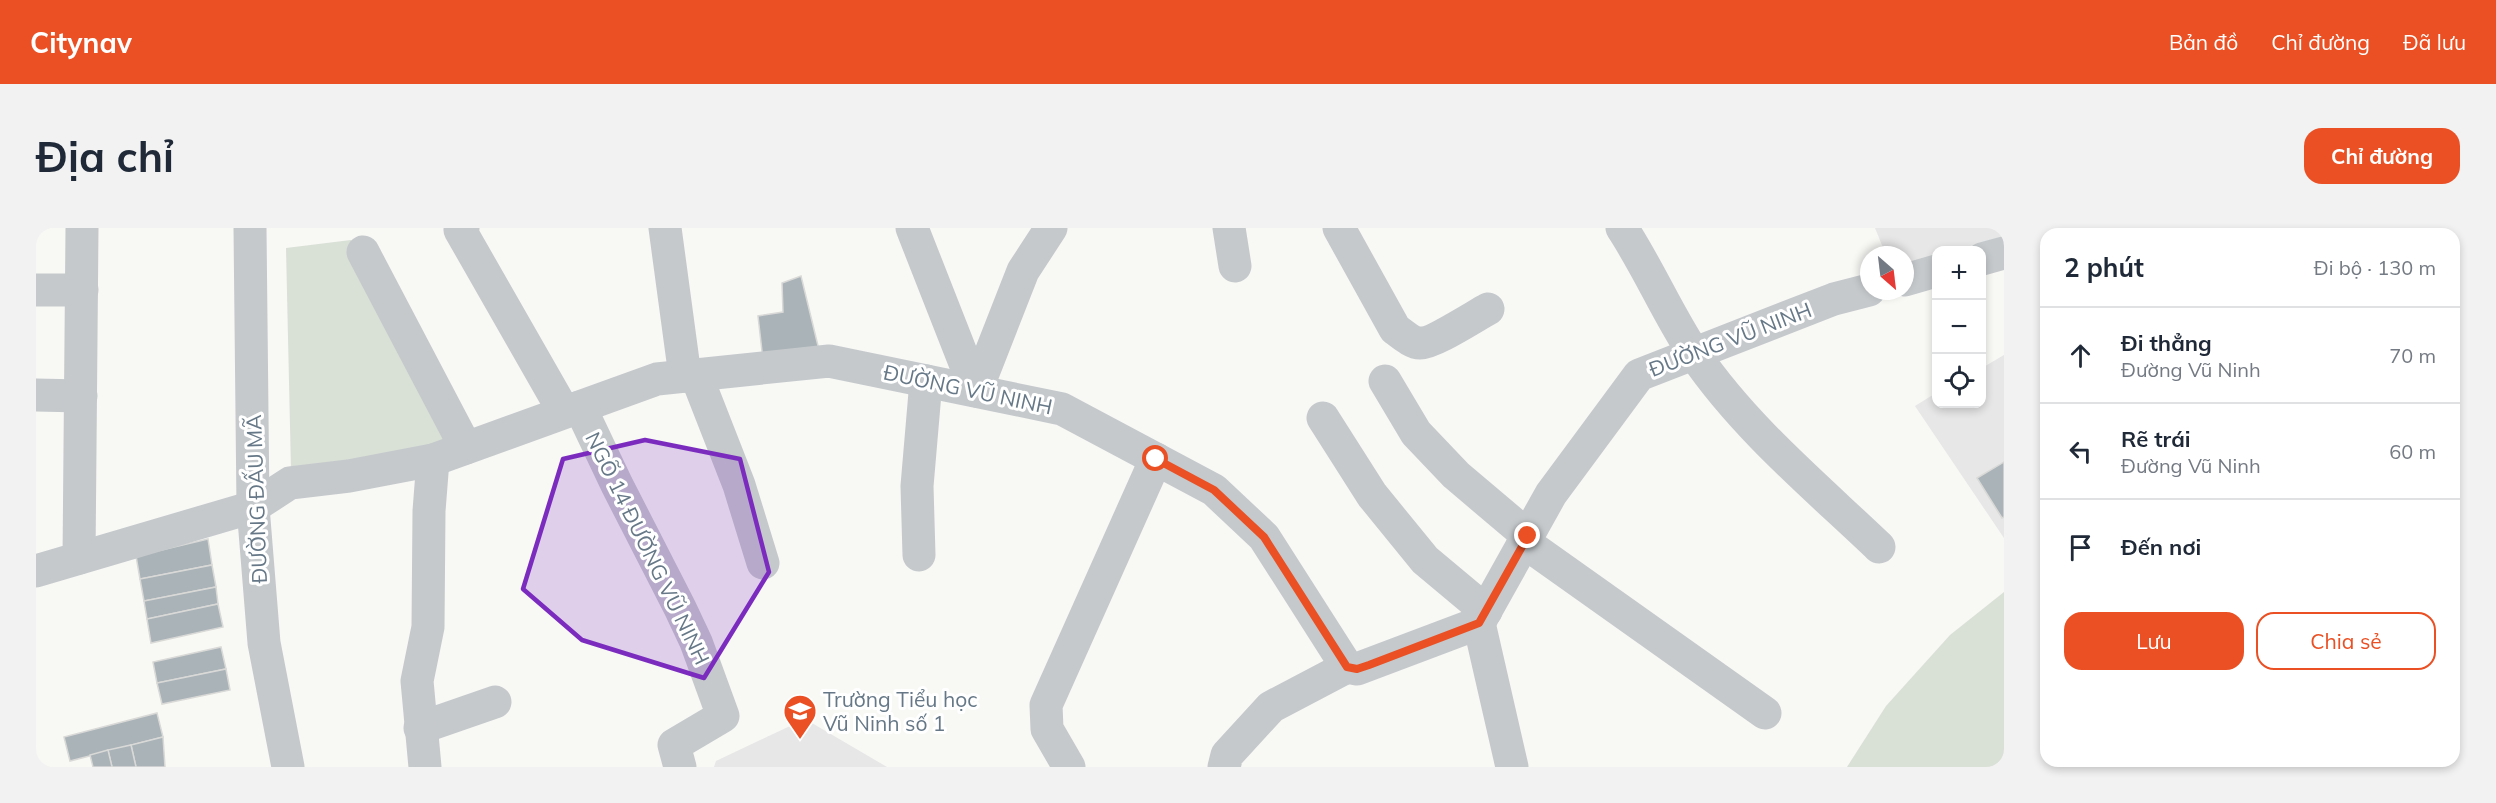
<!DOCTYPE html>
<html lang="vi">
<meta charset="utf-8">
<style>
body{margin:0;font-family:Mulish,sans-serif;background:#f2f2f3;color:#1f2937}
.controls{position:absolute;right:18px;top:18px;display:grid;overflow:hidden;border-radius:12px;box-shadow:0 3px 9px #0003}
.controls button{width:54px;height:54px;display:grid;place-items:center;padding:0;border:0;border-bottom:2px solid #e0e1e3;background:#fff;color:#1f2937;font:30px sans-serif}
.compass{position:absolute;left:1824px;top:18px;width:54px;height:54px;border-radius:50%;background:#fff;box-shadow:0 3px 9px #0003;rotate:152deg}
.stop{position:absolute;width:18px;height:18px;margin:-14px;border:4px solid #ea5023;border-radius:50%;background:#fff}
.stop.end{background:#ea5023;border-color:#fff;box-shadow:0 2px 6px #0008}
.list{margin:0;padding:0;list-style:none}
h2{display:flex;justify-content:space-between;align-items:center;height:78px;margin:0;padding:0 24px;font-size:26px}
h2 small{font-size:20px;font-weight:400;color:#747a83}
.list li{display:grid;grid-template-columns:39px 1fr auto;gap:18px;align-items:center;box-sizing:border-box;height:96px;padding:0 24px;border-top:2px solid #e0e1e3}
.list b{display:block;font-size:22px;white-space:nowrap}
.list p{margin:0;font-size:20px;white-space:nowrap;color:#747a83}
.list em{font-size:20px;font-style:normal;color:#747a83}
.actions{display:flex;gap:12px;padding:18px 24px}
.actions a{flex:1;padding:14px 0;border:2px solid #ea5023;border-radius:18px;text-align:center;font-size:21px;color:#ea5023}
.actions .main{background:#ea5023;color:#fff}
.icon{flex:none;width:33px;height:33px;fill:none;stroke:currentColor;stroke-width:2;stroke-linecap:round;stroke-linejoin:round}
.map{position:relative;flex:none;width:1968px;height:539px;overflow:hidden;border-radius:18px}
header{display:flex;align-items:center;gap:36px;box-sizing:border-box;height:84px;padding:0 30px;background:#ea5023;color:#fff}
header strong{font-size:28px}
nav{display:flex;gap:33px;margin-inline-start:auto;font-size:21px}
.intro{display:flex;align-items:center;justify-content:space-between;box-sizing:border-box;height:144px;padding:0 36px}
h1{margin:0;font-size:42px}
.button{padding:15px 27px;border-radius:18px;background:#ea5023;color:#fff;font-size:21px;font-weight:700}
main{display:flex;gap:36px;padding:0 36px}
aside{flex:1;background:#fff;border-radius:18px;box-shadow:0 3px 9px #0003}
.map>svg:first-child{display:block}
.built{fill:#e6e7e6}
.green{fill:#d9e0d6}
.building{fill:#aab3b8;stroke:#d9d9d7;stroke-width:1.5}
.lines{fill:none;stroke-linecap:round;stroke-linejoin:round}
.minor{stroke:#c5c9cc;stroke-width:33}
.route{stroke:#ea5023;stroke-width:8}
.marked{fill:#7b2cbf;fill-opacity:0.2;stroke:#7b2cbf;stroke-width:4.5;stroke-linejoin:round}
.labels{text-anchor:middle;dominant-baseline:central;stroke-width:6;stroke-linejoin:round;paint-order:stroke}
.street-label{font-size:21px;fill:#667887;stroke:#fff}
.poi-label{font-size:21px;fill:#667887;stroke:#fff;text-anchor:start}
</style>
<header>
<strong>Citynav</strong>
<nav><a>Bản đồ</a><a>Chỉ đường</a><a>Đã lưu</a></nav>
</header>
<div class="intro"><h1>Địa chỉ</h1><a class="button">Chỉ đường</a></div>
<main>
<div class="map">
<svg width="1968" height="539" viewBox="0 0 1968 539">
<rect width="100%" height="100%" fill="#f8f8f5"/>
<g class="built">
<polygon points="1839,0 1968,0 1968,8 1921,22 1900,22 1900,29 1869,39 1869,27 1850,27"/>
<polygon points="1968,127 1968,310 1879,178 1900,165 1900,176 1946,176 1946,140"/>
<polygon points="769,491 851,539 678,539 680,533"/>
</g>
<g class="green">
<polygon points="315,12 415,217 255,242 250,20"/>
<polygon points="1968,364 1968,539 1811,539 1850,478 1914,407"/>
</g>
<g class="building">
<polygon points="765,48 783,122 727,132 722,88 747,84 746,55"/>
<polygon points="1968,234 1968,289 1966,290 1941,250"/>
<polygon points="172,311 176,337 104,351 100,328"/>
<polygon points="176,337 180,359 108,373 104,351"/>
<polygon points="180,359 182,376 111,391 108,373"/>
<polygon points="182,376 187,399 115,415 111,391"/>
<polygon points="185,419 190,441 121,455 117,434"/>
<polygon points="190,441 194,462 126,476 121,455"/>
<polygon points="121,485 127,509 34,533 28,509"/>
<polygon points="127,509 129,539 100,539 95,517"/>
<polygon points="95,517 100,539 76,539 72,522"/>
<polygon points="72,522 76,539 57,539 54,527"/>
</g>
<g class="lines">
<g class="minor">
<polyline points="214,0 217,279 228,415 252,539"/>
<polyline points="427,0 424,2 528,184"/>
<polyline points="629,0 649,148"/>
<polyline points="876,0 940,163"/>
<polyline points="1193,0 1199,38"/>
<path d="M1303,0L1359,101C1366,106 1376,115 1384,115C1396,116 1439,88 1452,81"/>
<path d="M1586,0C1613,41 1632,87 1659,127C1709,200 1779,258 1843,319"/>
<polyline points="327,24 430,220"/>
<polyline points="1946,31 1968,25"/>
<polyline points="1869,52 1900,43"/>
<polyline points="0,62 46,62"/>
<polyline points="660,147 703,257 727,335"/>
<polyline points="1349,153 1380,205 1420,247 1492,308"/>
<polyline points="940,163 987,43 1015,0"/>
<polyline points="0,167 45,168"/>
<polyline points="544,179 581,257 644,380 660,414 687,488 638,517 644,539"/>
<polyline points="1287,190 1336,267 1389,332 1450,383"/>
<polyline points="1488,314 1729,485"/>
<polyline points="883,327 881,258 890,153"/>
<polyline points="43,330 46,0"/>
<polyline points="0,343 217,279 254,255 313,248 397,232 621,151 793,133 1026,181 1178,262 1228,309 1311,439 1321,441 1443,395 1515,266 1603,147 1798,71 1833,62"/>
<polyline points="1443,395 1476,539"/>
<polyline points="384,500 459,474"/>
<polyline points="389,539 381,453 392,399 393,283 397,232"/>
<polyline points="1033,539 1011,501 1010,477 1120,231"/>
<polyline points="1188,539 1191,527 1235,479 1311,439"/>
</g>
</g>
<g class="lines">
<polyline class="route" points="1120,231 1178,262 1228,309 1311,439 1321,441 1333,437 1443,395 1492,308"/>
</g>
<path class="marked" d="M609,212L704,231L733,344L668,450L546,412L487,361L527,231Z"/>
<defs>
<symbol id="school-pin" viewBox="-11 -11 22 30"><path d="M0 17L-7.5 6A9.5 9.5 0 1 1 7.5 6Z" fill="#ea5023" stroke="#fff"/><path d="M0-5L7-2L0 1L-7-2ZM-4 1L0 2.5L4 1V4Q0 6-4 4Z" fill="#fff"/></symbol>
</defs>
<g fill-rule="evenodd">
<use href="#school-pin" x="745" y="464" width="38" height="52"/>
</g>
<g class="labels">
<g class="street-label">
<text transform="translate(1694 111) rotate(-21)">ĐƯỜNG VŨ NINH</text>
<text transform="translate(932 161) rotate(12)">ĐƯỜNG VŨ NINH</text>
<text transform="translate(220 271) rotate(-92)">ĐƯỜNG ĐẤU MÃ</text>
<text transform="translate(612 320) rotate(64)">NGÕ 14 ĐƯỜNG VŨ NINH</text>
</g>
<g class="poi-label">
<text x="787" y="471">Trường Tiểu học<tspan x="787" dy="24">Vũ Ninh số 1</tspan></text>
</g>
</g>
</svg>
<div class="controls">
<button>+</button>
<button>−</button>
<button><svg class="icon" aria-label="locate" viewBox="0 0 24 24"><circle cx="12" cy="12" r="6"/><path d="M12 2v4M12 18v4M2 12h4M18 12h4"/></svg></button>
</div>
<svg class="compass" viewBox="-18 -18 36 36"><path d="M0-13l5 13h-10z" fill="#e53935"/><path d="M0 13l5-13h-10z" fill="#747a83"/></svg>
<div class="stop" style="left:1120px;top:231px"></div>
<div class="stop end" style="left:1492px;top:308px"></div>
</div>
<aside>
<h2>2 phút<small>Đi bộ · 130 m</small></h2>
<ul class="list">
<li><svg class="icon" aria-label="ahead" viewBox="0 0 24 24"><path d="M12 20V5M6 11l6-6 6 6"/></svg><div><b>Đi thẳng</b><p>Đường Vũ Ninh</p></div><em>70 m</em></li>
<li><svg class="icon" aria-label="left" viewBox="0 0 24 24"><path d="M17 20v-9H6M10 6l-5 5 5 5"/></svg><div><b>Rẽ trái</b><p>Đường Vũ Ninh</p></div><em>60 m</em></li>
<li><svg class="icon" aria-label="arrive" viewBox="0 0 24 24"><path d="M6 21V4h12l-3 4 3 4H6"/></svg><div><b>Đến nơi</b></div></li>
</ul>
<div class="actions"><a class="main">Lưu</a><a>Chia sẻ</a></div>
</aside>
</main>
